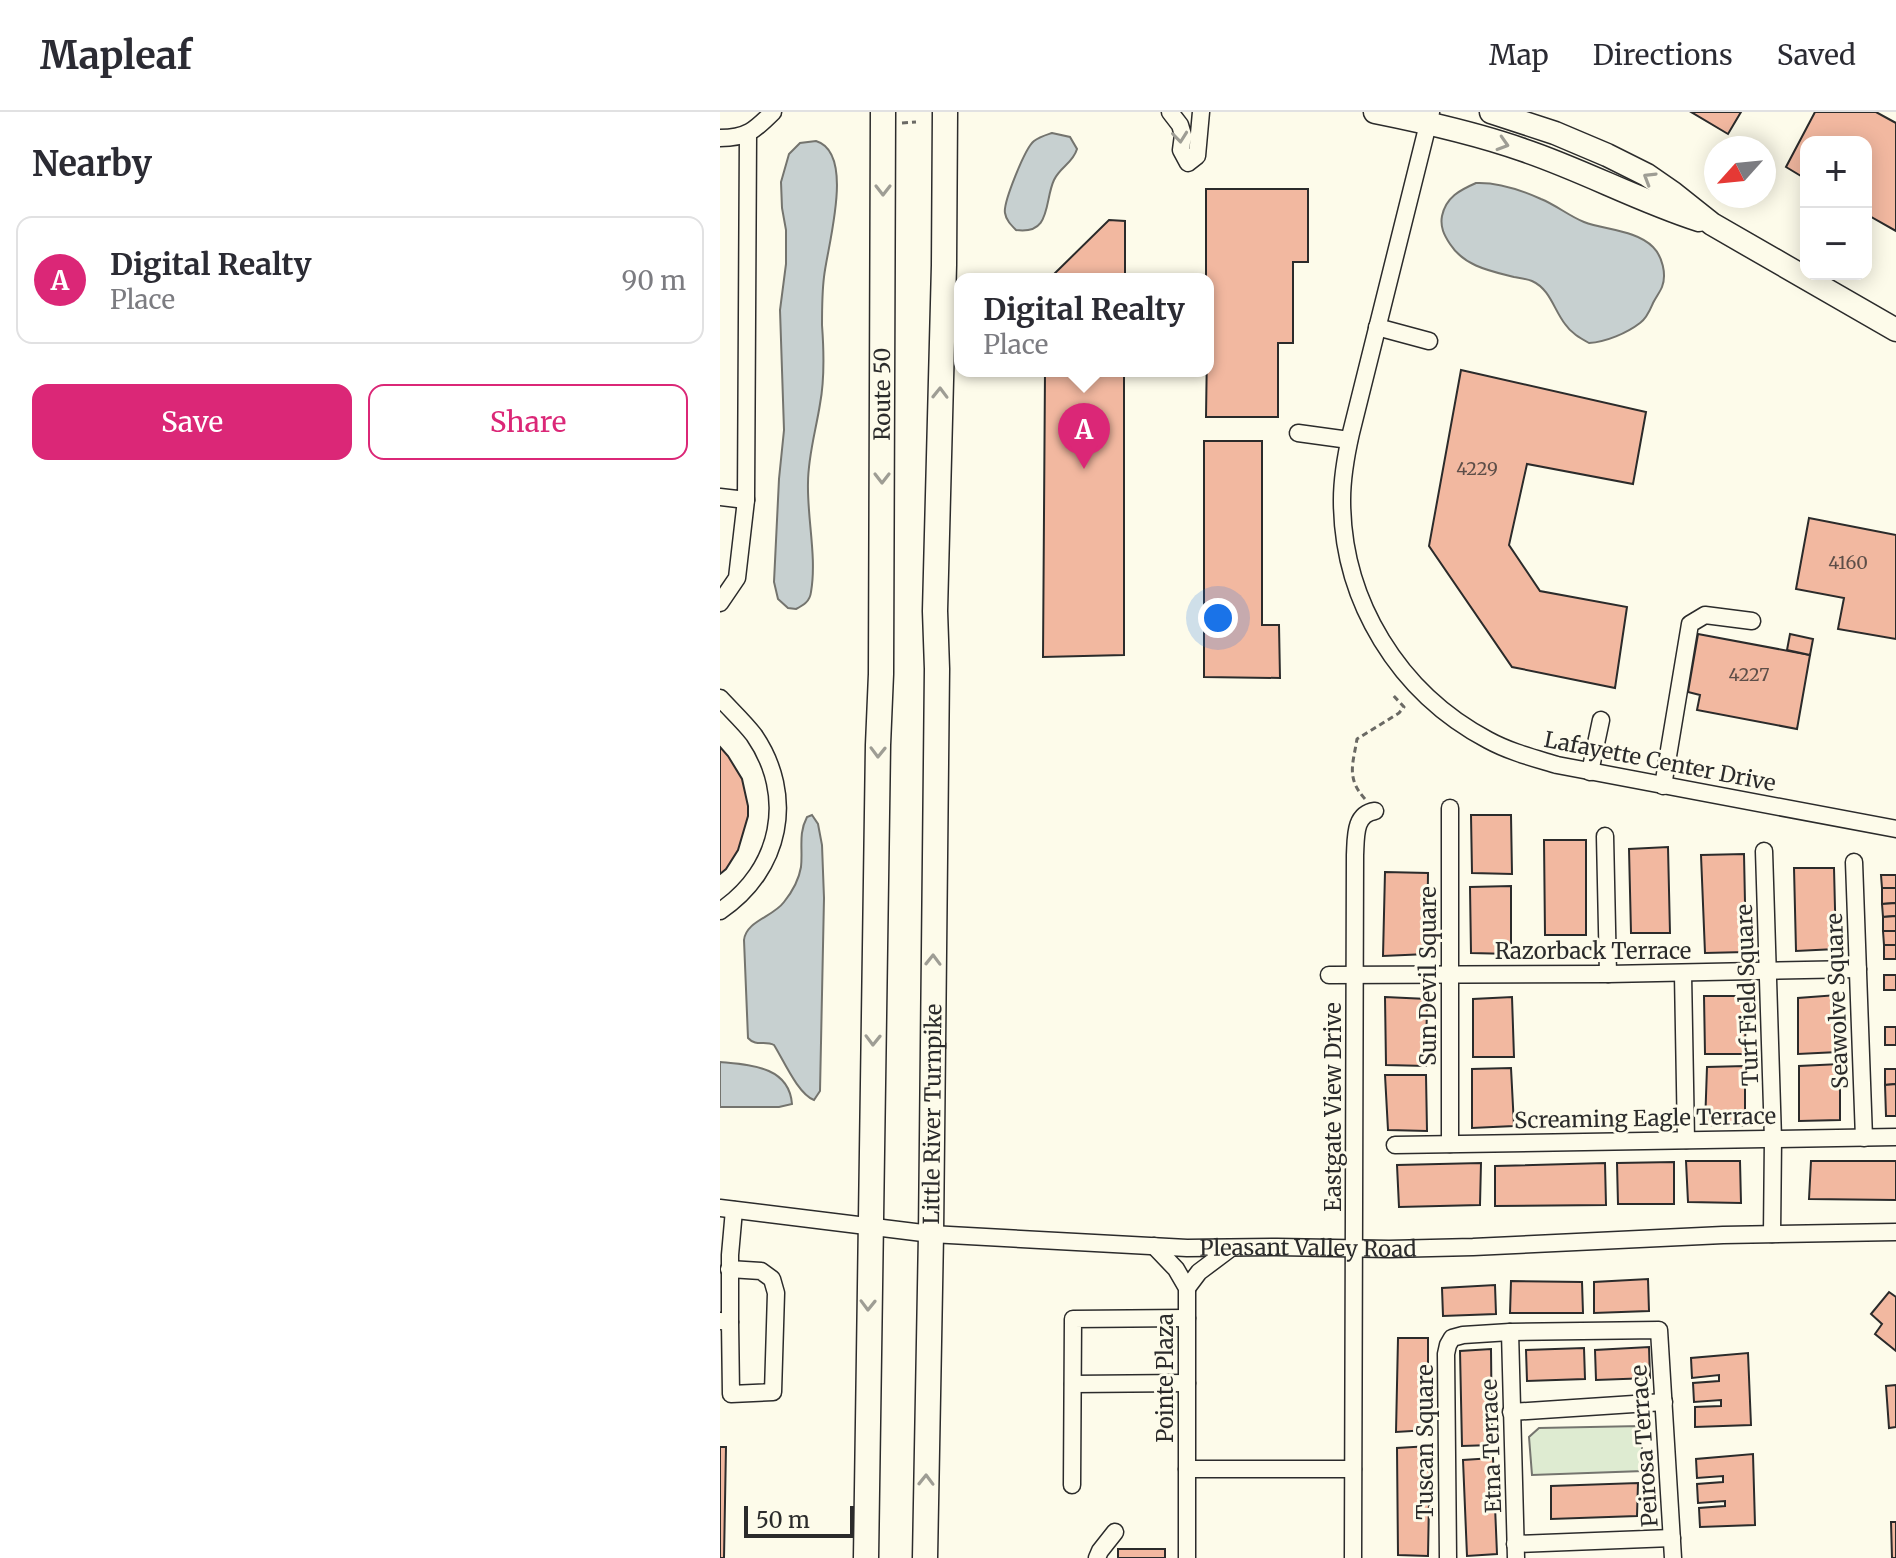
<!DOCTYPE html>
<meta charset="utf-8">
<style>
body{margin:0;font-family:Merriweather,serif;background:#f2f2f3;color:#2b2b33}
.controls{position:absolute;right:24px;top:24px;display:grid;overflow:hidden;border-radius:16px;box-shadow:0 4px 20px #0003}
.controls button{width:72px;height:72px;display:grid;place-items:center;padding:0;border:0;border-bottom:2px solid #e1e1e2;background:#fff;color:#2b2b33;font:40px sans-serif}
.compass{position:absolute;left:984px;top:24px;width:72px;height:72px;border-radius:50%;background:#fff;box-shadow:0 4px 20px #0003;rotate:243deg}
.scale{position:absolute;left:24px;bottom:20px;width:110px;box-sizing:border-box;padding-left:8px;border:4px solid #2b2b2b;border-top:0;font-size:22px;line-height:28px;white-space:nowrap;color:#2b2b2b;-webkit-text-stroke:6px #fdfbea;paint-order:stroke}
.you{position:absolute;left:498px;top:506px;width:28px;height:28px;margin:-20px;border:6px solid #fff;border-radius:50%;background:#1a73e8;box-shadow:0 0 0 12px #1a73e833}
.badge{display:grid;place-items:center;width:52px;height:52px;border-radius:50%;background:#db2777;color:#fff;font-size:26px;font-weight:700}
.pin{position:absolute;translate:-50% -66px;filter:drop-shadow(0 2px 4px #0008)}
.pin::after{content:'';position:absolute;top:42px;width:28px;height:24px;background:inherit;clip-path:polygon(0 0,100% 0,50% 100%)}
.popup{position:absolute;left:234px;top:161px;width:260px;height:104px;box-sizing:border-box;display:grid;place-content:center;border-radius:16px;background:#fff;filter:drop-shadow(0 2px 6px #0005);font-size:26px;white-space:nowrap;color:#7c7c81}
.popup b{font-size:30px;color:#2b2b33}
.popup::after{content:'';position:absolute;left:50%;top:100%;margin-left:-16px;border:16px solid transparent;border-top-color:#fff}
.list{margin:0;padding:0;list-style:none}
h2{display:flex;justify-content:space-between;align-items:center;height:104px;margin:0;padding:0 32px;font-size:34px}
h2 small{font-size:26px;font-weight:400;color:#7c7c81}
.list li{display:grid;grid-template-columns:52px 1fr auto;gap:24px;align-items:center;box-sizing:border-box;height:128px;margin:0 16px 16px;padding:0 16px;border:2px solid #e1e1e2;border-radius:16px}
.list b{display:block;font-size:30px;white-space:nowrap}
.list p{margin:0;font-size:26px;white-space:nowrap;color:#7c7c81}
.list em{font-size:26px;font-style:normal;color:#7c7c81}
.actions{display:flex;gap:16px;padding:24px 32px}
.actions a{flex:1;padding:18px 0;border:2px solid #db2777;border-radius:16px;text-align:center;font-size:28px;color:#db2777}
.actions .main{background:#db2777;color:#fff}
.map{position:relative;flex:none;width:1176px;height:1446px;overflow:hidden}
header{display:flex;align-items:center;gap:48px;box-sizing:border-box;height:112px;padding:0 40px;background:#fff;border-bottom:2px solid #e1e1e2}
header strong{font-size:38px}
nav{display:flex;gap:44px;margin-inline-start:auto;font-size:28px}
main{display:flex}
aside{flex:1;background:#fff}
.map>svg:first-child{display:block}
.green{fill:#deebd1;stroke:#74746e;stroke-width:2}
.water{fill:#c7d0d0;stroke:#74746e;stroke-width:2}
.building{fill:#f2b8a0;stroke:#2b2b2b;stroke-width:2}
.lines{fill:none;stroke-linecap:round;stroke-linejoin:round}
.minor-casing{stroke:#2b2b2b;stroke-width:19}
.major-casing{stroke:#2b2b2b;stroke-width:25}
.highway-casing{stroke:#2b2b2b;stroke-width:27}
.path{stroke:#6a6964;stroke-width:3;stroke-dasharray:6 4;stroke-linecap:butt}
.minor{stroke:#fdfbea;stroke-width:16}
.major{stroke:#fdfbea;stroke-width:22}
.highway{stroke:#fdfbea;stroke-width:24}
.oneway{stroke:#9e9d94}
.labels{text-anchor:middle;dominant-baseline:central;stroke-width:6;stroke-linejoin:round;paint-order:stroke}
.number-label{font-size:18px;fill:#5d4e48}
.street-label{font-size:22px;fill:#2b2b2b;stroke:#fdfbea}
</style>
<header>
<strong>Mapleaf</strong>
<nav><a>Map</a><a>Directions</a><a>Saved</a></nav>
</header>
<main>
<aside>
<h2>Nearby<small></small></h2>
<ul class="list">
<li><span class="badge">A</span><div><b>Digital Realty</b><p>Place</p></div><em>90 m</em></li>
</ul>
<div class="actions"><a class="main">Save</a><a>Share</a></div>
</aside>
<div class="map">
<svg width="1176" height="1446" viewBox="0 0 1176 1446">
<rect width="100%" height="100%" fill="#fdfbea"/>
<polygon class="green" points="921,1314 923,1359 812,1363 809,1325 819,1316"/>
<g class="water">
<path d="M332,21L350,25L357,37C353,51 340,55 334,68C324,89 332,123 296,118C291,113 286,108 285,101C283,91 305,36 314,29C319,25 326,23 332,21Z"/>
<path d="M96,29C136,41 107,135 104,165C102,181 102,197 102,213C104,240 105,266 100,292C96,318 88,344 88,371C87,406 97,445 91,480C90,489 84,493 76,497L68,496L58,487L54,470L59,367L64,318L60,198L66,152V118L62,96L61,70L69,42L80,31Z"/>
<path d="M756,71C778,70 801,78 821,87C836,93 849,104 864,110C885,118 916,118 933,135C942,144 947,162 942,175C940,180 936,185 933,191C930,198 927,206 920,211C907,221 886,230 869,231C860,226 851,221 845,212C834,198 830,177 812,169C807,167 799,166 794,165C770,159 744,154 730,132C724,123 720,115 722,104C726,85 740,78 756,71Z"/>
<path d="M92,703L98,712L102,733L104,786L100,979L94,988C78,982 64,949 54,933C45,928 36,935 28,926L24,828C26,809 53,805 64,790C72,780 79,767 81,755C83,737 78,722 87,705Z"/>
<path d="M0,950C30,953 69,954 72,992L59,995H0Z"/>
</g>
<g class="building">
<polygon points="971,0 1021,0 1008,22"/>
<polygon points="1095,0 1156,0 1176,11 1176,119 1146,102 1146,30 1086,30 1086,67 1066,55"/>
<polygon points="486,77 588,77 588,150 573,150 573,231 558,231 558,305 486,305 488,167 486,167"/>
<polygon points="389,108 405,109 405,167 329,167"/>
<polygon points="741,258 926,300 913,372 807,352 789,433 820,479 907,495 895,576 792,555 709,434"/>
<polygon points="325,259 404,259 404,543 323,545"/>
<polygon points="484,329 542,329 542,513 559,513 560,566 484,565"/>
<polygon points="1089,406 1176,423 1176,527 1118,517 1124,486 1076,477"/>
<polygon points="978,522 1090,543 1077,617 977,598 980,583 968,580"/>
<polygon points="1070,522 1093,527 1090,543 1067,538"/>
<polygon points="0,635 8,644 22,667 28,694 28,704 18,738 6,757 0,762"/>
<polygon points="751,703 791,703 792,762 752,761"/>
<polygon points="824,728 866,728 866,823 825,823"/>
<polygon points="948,735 950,821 911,821 909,737"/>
<polygon points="1024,742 1026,840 985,841 981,743"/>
<polygon points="1074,756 1114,756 1116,837 1076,839"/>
<polygon points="665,760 708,761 707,842 663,844"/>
<polygon points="1161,763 1176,763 1176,776 1162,776"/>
<polygon points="791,774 791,842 751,841 750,775"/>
<polygon points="1162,776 1176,776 1176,791 1162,792"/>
<polygon points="1176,791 1176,804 1163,805 1162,792"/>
<polygon points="1176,804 1176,819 1163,819 1163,805"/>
<polygon points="1163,819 1176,819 1176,833 1164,833"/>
<rect x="1164" y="833" width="12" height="14"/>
<rect x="1164" y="863" width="12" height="15"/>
<polygon points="1117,883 1118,940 1078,942 1078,886"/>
<polygon points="984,884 1026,884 1025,942 985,942"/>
<polygon points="665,885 707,887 706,954 666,953"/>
<polygon points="792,885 794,945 753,945 753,887"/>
<rect x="1165" y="915" width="11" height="18"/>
<polygon points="1120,952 1120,1008 1079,1009 1079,954"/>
<polygon points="1025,954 1025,1014 985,1013 987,955"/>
<polygon points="791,956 794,1014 752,1016 752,957"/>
<polygon points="1165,957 1176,957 1176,972 1165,973"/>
<polygon points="665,963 706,963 707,1019 668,1018"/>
<polygon points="1176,972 1176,1004 1166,1004 1165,973"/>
<polygon points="966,1049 1020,1049 1021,1091 968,1090"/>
<polygon points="1091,1049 1176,1049 1176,1088 1089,1087"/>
<polygon points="954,1050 954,1092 898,1092 897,1051"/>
<polygon points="761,1051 760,1093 679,1095 677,1053"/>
<polygon points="885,1051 886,1093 775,1094 775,1054"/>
<polygon points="928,1167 929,1199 874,1201 874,1170"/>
<polygon points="791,1169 862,1170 863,1201 790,1201"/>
<polygon points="775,1173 776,1202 723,1204 722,1176"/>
<polygon points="1169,1180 1176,1185 1176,1239 1155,1222 1162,1212 1151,1202"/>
<polygon points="678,1226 708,1226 708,1318 676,1320"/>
<polygon points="929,1235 930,1266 876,1268 875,1238"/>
<polygon points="864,1236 865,1267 807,1269 806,1238"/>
<polygon points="771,1237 772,1333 742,1334 740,1239"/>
<polygon points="1028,1241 1031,1313 975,1315 975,1295 1001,1294 1001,1288 974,1290 973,1271 999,1269 999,1263 972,1266 971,1246"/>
<polygon points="1176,1273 1176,1315 1169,1316 1166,1274"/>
<polygon points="710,1334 708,1444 678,1443 677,1336"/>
<polygon points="0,1335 6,1335 4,1446 0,1446"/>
<polygon points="1033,1342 1035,1413 980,1415 979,1396 1005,1394 1005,1389 978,1391 977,1372 1003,1370 1003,1364 977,1366 976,1347"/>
<polygon points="773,1346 777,1442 747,1444 743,1348"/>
<polygon points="918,1371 917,1404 831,1407 831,1374"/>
<polygon points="1171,1410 1176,1410 1176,1446 1172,1446"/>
<rect x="398" y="1437" width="47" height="9"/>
</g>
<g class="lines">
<defs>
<g id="minor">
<polyline points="450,0 460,13 463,23 461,38 468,51 477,44 481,0"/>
<path d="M711,0L631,321C626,343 622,365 622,388C622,489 679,581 768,628C790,640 814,646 837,653L1176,717"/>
<path d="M0,26C27,26 35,18 53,0"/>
<polyline points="657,215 709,229"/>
<polyline points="578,321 629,328"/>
<polyline points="0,385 26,388 28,22"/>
<polyline points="0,491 17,466 26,388"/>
<path d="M0,586C11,598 24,610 34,623C76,684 61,758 0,799"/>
<polyline points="870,660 881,608"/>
<polyline points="943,674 970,512 985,503 1032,509"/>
<polyline points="885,724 888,862"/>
<polyline points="1044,739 1053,1027 1052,1122"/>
<polyline points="1134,750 1144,1026"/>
<polyline points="963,862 966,1028"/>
<polyline points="609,863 888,862 1138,857"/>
<polyline points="730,1032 730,696"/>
<polyline points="675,1033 1176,1025"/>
<path id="s1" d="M0,1096L211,1122L467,1136L557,1135L669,1137L753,1135L1003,1123L1176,1120"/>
<polyline points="434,1134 456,1157 467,1176 467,1446"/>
<polyline points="467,1176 479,1160 511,1136"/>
<polyline points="0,1209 10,1210 11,1282 53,1280 56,1181 52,1167 41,1159 9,1157"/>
<polyline points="10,1210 10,1143 14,1098"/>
<polyline points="790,1220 796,1446"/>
<polyline points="353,1272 467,1271"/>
<polyline points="791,1300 944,1290"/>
<polyline points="467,1357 633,1357"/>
<polyline points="352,1373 353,1207 467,1206"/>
<polyline points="795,1432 952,1426"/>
<polyline points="377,1446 380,1439 395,1420"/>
<path d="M633,1446L635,743C636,725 634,702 655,699"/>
<polyline points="728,1446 726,1242 728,1233 732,1226 743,1223 790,1220 939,1218 953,1446"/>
</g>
<g id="major">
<path d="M655,0C705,10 755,21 803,38C863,58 919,89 979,108"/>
<polyline points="771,0 835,21 887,43 927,63 953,81 992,112 1176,218"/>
</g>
<g id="highway">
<path id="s2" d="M146,1446L158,633L161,562L163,0"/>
<path id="s3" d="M205,1446L211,1122L217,557L215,499L224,153L225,0"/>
</g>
</defs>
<use href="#minor" class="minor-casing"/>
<use href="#major" class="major-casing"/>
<use href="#highway" class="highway-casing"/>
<g class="path">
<polyline points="182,11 196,10"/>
<path d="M645,687C626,666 633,652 637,627L679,601L684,595L672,582"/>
</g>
<use href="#minor" class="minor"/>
<use href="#major" class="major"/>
<use href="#highway" class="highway"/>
</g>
<defs><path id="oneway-chevron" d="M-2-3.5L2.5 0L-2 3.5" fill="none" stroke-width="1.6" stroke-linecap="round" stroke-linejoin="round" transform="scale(2)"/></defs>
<g class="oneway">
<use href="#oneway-chevron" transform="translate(460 25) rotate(84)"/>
<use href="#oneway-chevron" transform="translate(783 32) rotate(17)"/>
<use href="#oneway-chevron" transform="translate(929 66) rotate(-149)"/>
<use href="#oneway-chevron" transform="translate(163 78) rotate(90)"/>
<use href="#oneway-chevron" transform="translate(220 281) rotate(-89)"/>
<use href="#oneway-chevron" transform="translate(162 366) rotate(90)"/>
<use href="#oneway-chevron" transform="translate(158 640) rotate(91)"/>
<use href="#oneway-chevron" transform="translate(213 848) rotate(-89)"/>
<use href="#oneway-chevron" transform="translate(153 928) rotate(91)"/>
<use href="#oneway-chevron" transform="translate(148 1193) rotate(91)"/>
<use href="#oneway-chevron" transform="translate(206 1368) rotate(-89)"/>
</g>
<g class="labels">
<g class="number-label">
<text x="757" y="356">4229</text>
<text x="1128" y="450">4160</text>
<text x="1029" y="562">4227</text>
</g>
<g class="street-label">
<text stroke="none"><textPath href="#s2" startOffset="1164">Route 50</textPath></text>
<text transform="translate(940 649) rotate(11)">Lafayette Center Drive</text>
<text x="873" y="839">Razorback Terrace</text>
<text transform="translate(708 864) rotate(-90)">Sun Devil Square</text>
<text transform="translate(1027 883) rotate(-92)">Turf Field Square</text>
<text transform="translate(1117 889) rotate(-92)">Seawolve Square</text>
<text transform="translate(613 995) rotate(-90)">Eastgate View Drive</text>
<text stroke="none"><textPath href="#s3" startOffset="444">Little River Turnpike</textPath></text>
<text transform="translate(925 1006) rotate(-1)">Screaming Eagle Terrace</text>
<text stroke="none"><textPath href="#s1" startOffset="590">Pleasant Valley Road</textPath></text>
<text transform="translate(445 1266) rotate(-90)">Pointe Plaza</text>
<text transform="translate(705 1330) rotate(-90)">Tuscan Square</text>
<text transform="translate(771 1334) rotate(-92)">Etna Terrace</text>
<text transform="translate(924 1334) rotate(-94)">Peirosa Terrace</text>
</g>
</g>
</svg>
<div class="controls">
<button>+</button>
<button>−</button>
</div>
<svg class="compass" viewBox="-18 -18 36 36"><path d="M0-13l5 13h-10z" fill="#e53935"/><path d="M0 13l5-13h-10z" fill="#7c7c81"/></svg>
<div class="scale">50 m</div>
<div class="you"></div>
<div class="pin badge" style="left:364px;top:357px">A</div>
<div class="popup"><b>Digital Realty</b>Place</div>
</div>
</main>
